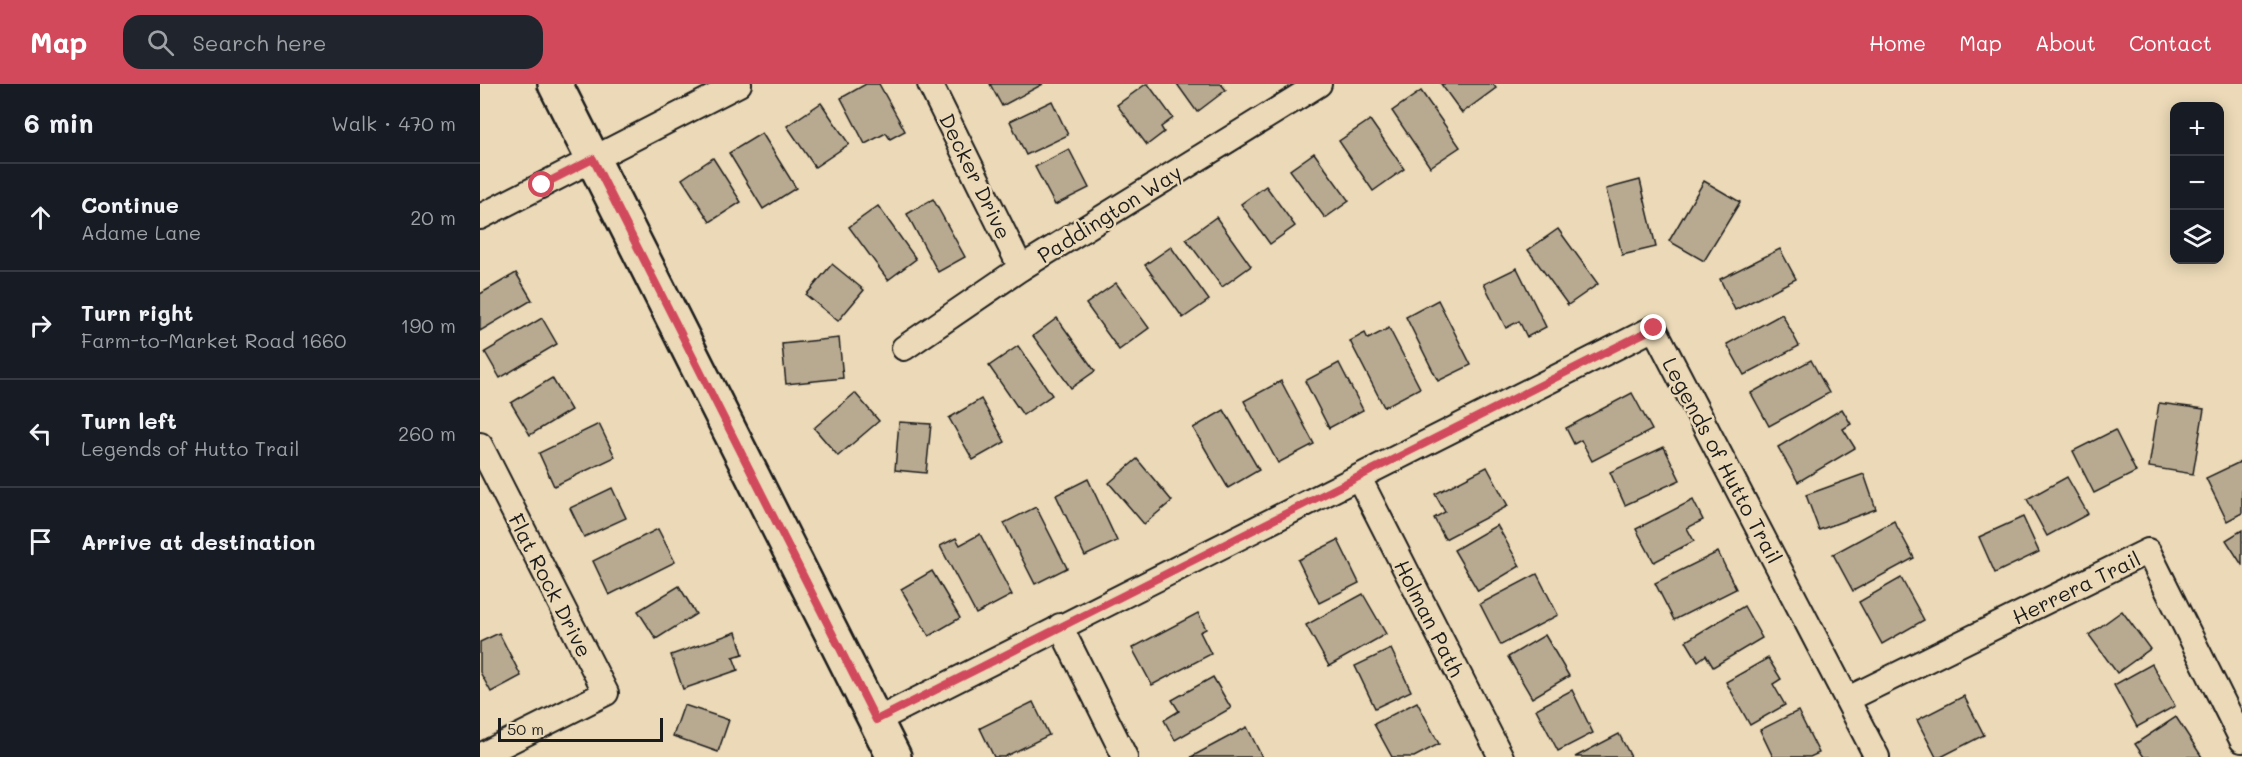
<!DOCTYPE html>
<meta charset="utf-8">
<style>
body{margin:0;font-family:Mali,sans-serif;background:#20242c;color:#f1f3f6}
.controls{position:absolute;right:18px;top:18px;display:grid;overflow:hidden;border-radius:12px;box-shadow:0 3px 15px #0003}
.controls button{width:54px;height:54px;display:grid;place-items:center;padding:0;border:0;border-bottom:2px solid #363941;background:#171b24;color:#f1f3f6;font:30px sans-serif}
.scale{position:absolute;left:18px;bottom:15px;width:165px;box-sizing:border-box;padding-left:6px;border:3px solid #1c1c1c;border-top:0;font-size:16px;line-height:21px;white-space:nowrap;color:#1c1c1c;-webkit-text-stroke:4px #ebd9b7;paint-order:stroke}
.stop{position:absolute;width:18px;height:18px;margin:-14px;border:4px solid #d1495b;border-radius:50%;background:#fff}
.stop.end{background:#d1495b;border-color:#fff;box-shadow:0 2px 6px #0008}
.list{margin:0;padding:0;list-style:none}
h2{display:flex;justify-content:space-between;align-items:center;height:78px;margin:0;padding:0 24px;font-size:26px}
h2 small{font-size:20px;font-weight:400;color:#9ea1a6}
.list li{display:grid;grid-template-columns:39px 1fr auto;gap:18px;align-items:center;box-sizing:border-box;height:108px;padding:0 24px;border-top:2px solid #363941}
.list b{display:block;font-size:22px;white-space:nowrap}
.list p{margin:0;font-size:20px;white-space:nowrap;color:#9ea1a6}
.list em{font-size:20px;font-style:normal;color:#9ea1a6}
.icon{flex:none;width:33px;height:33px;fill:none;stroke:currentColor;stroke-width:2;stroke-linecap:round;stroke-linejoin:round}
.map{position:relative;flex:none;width:1762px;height:673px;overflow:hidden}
header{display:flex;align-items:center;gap:36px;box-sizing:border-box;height:84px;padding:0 30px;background:#d1495b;color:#fff}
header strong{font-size:28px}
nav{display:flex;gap:33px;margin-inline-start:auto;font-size:21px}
.search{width:420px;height:54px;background:#20242c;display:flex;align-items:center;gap:15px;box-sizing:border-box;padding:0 21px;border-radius:18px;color:#9ea1a6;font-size:22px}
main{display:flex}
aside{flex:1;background:#171b24}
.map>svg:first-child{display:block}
.building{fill:#b8aa91;stroke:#1c1c1c;stroke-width:1.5}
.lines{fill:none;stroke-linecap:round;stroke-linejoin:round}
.minor-casing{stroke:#1c1c1c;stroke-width:28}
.secondary-casing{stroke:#1c1c1c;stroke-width:38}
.minor{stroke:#ebd9b7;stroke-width:24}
.secondary{stroke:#ebd9b7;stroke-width:33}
.route{stroke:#d1495b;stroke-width:8}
.labels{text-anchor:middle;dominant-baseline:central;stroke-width:5;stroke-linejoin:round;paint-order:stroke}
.street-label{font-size:21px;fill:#1c1c1c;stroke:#ebd9b7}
</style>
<header>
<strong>Map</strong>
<div class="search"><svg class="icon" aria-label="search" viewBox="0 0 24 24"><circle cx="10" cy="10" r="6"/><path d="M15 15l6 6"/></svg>Search here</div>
<nav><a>Home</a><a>Map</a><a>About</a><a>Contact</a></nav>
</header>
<main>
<aside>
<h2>6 min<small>Walk · 470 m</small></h2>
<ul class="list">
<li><svg class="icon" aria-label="ahead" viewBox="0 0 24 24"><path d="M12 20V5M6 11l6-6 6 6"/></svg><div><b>Continue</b><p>Adame Lane</p></div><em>20 m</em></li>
<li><svg class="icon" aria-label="right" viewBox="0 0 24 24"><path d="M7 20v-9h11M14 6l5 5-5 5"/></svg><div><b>Turn right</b><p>Farm-to-Market Road 1660</p></div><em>190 m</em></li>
<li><svg class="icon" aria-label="left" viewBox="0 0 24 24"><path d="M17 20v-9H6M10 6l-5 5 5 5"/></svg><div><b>Turn left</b><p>Legends of Hutto Trail</p></div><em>260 m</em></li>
<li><svg class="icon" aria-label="arrive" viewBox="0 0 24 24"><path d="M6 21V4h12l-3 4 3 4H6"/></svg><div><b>Arrive at destination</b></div></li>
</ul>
</aside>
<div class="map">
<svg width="1762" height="673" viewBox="0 0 1762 673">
<rect width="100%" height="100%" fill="#ebd9b7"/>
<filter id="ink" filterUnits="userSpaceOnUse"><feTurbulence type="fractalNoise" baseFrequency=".0167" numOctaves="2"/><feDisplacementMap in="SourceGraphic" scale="12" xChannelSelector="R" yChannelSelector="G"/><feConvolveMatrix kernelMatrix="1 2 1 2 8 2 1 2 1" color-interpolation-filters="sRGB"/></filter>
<g filter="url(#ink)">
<g class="building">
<polygon points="386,0 399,0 425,47 410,55 406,49 385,60 361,14"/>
<polygon points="510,0 563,0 522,22"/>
<polygon points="666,0 668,0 693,34 681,43 684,48 667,61 637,21"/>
<polygon points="697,0 741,0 746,6 717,28"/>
<polygon points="961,0 1013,0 1016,4 982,29"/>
<polygon points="941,7 980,63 950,83 912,27"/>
<polygon points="572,17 588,51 546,71 530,37"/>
<polygon points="341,19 369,60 335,83 307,42"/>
<polygon points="890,36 924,85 893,107 859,57"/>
<polygon points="282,49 316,104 283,125 249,69"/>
<polygon points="589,65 609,104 575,121 555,83"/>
<polygon points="834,69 869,117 845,134 810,86"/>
<polygon points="233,74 261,118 230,138 202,95"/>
<polygon points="1160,96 1176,163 1142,171 1126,105"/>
<polygon points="1224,97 1260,118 1224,177 1189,157"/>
<polygon points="786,102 815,142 790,160 761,120"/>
<polygon points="453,115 485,173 458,188 427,130"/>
<polygon points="398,122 436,175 408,196 369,143"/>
<polygon points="736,133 771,182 742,203 706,155"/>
<polygon points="1078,145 1118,200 1088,221 1048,166"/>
<polygon points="691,163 729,216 703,234 665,181"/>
<polygon points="1300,165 1316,195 1255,226 1240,195"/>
<polygon points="352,180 384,206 358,237 326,211"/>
<polygon points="1037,184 1066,243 1047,253 1039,237 1026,244 1004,200"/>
<polygon points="36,189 52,216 0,247 0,210"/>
<polygon points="636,199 669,244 639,266 606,220"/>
<polygon points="958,216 991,281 958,297 926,233"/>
<polygon points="1302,230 1319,262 1264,291 1247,260"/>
<polygon points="62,234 77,260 20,294 5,268"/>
<polygon points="577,234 615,287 591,304 553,252"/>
<polygon points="909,244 940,304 904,323 870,257 885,249 888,255"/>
<polygon points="359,254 363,294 306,300 302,260"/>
<polygon points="538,262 572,311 543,331 509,282"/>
<polygon points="1331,276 1349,309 1289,342 1271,309"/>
<polygon points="859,279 883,326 849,344 825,297"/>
<polygon points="72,294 91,326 50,351 31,319"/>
<polygon points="801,297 834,360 798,379 764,317"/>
<polygon points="375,309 399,337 358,372 334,344"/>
<polygon points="1152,309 1172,346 1112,377 1101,356 1094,360 1086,344"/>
<polygon points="501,315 525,358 493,376 469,334"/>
<polygon points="1679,319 1724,325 1713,390 1669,383"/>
<polygon points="1362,325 1371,340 1363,345 1375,364 1318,398 1298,363"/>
<polygon points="744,326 779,386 748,404 713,344"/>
<polygon points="419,338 451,340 446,389 415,386"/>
<polygon points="119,340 135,373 74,402 59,369"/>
<polygon points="1635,346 1656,388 1614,409 1593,367"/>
<polygon points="1184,363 1200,396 1145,421 1130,388"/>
<polygon points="657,375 692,417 664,440 629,399"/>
<polygon points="1762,377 1762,429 1747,437 1726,394"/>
<polygon points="1007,383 1028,422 965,455 954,434 965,428 955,410"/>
<polygon points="1384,390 1396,425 1339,446 1326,411"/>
<polygon points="1587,393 1608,430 1567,452 1547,415"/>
<polygon points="608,395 637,457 605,472 576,411"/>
<polygon points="132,404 146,434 104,453 90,424"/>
<polygon points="1213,416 1223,436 1207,444 1214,457 1174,478 1156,445"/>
<polygon points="556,423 587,484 555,500 524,439"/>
<polygon points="1543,433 1559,468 1515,489 1499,453"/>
<polygon points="1414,437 1434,474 1373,507 1353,470"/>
<polygon points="1017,441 1040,482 998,507 974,466"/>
<polygon points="178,445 195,478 129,511 113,477"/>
<polygon points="1762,446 1762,481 1746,456"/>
<polygon points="500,450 532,511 496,530 460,462 476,454 480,461"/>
<polygon points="858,456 879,499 839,519 818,476"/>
<polygon points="1238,468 1256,505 1194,536 1175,499"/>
<polygon points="452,487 480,534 449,552 421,505"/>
<polygon points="1057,490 1078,531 1021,561 1000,520"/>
<polygon points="1421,494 1444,536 1402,560 1379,518"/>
<polygon points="199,502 216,530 176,555 158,527"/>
<polygon points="883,510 906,550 849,582 826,541"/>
<polygon points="1264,522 1282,554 1233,583 1226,571 1218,577 1206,557"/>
<polygon points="1642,527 1670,565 1637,589 1609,551"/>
<polygon points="718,529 726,545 720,548 731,570 672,601 652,564"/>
<polygon points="256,548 263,570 253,573 258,586 203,605 191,571"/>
<polygon points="19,549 41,592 11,608 0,588 0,558"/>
<polygon points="1065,551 1089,592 1052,614 1028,573"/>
<polygon points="911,565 931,607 895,624 875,582"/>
<polygon points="1288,574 1301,595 1293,600 1305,621 1270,641 1246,598"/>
<polygon points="1672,580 1695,622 1657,643 1634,601"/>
<polygon points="733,593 751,624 695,656 684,636 699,627 692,616"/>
<polygon points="1092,606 1113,649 1078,667 1056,625"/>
<polygon points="1484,612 1504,651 1461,673 1456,673 1437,636"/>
<polygon points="553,618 569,651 524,673 514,673 500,644"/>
<polygon points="937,618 959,660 934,673 912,673 894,640"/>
<polygon points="204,621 249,636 238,668 193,652"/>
<polygon points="1318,627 1339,669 1330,673 1293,673 1280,646"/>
<polygon points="1696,633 1722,673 1664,673 1655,660"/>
<polygon points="767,643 782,673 711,673"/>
<polygon points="1139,650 1151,673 1095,673"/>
</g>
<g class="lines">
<defs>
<g id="minor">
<polyline points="450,0 541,184"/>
<polyline points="0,133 259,0"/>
<polyline points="424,264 541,184 839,0"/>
<polyline points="0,361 126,609 0,672"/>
<polyline points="879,394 1021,673"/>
<polyline points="580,542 645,673"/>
<polyline points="1368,615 1668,467 1762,656"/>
<polyline points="397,636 1174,244 1397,673"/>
</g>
<polyline id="secondary" points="75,0 414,673"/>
</defs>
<use href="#minor" class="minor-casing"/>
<use href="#secondary" class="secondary-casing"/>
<use href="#minor" class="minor"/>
<use href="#secondary" class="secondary"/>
</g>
</g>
<g class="lines" filter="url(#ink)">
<polyline class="route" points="62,101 113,75 396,636 1174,244"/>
</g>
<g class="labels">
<g class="street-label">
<text transform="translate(496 92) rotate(64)">Decker Drive</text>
<text transform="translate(629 129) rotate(-32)">Paddington Way</text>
<text transform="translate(1243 376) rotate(62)">Legends of Hutto Trail</text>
<text transform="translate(71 501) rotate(63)">Flat Rock Drive</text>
<text transform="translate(1596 503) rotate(-26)">Herrera Trail</text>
<text transform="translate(950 534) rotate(63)">Holman Path</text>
</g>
</g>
</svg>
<div class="controls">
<button>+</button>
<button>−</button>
<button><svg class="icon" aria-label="layers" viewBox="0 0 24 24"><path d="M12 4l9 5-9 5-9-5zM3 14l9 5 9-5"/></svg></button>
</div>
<div class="scale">50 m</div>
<div class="stop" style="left:62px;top:101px"></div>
<div class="stop end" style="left:1174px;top:244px"></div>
</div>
</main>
